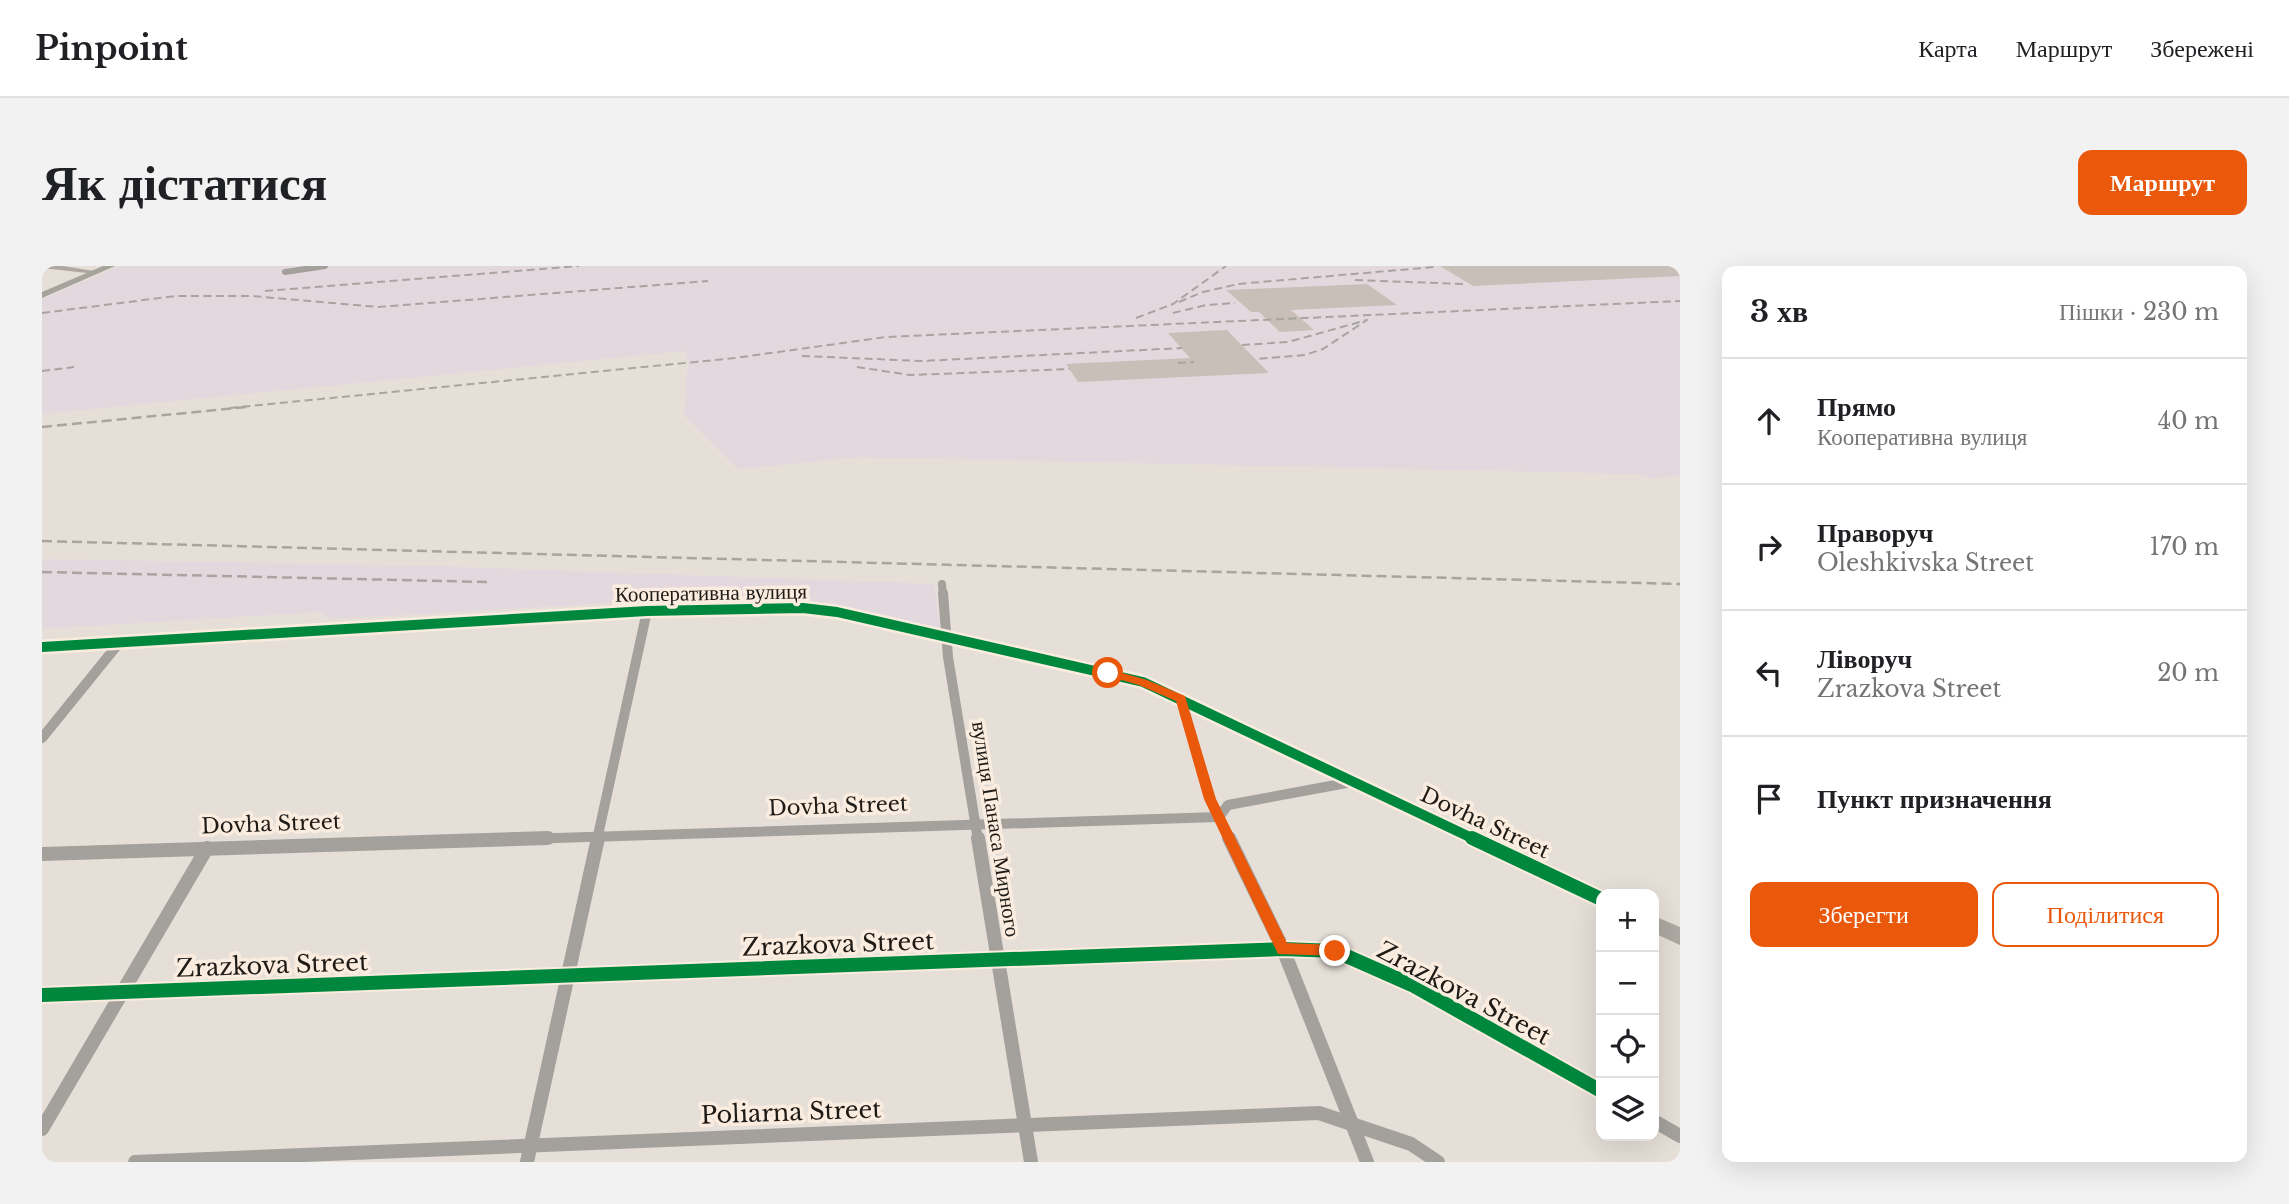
<!DOCTYPE html>
<html lang="uk">
<meta charset="utf-8">
<style>
body{margin:0;font-family:"Libre Baskerville",serif;background:#f2f2f2;color:#202124}
.controls{position:absolute;right:21px;bottom:21px;display:grid;overflow:hidden;border-radius:14px;box-shadow:0 7px 28px #0002}
.controls button{width:63px;height:63px;display:grid;place-items:center;padding:0;border:0;border-bottom:2px solid #e0e0e0;background:#fff;color:#202124;font:35px sans-serif}
.stop{position:absolute;width:21px;height:21px;margin:-16px;border:5px solid #ea580c;border-radius:50%;background:#fff}
.stop.end{background:#ea580c;border-color:#fff;box-shadow:0 2px 7px #0008}
.list{margin:0;padding:0;list-style:none}
h2{display:flex;justify-content:space-between;align-items:center;height:91px;margin:0;padding:0 28px;font-size:30px}
h2 small{font-size:23px;font-weight:400;color:#757577}
.list li{display:grid;grid-template-columns:46px 1fr auto;gap:21px;align-items:center;box-sizing:border-box;height:126px;padding:0 28px;border-top:2px solid #e0e0e0}
.list b{display:block;font-size:26px;white-space:nowrap}
.list p{margin:0;font-size:23px;white-space:nowrap;color:#757577}
.list em{font-size:23px;font-style:normal;color:#757577}
.actions{display:flex;gap:14px;padding:21px 28px}
.actions a{flex:1;padding:16px 0;border:2px solid #ea580c;border-radius:14px;text-align:center;font-size:24px;color:#ea580c}
.actions .main{background:#ea580c;color:#fff}
.icon{flex:none;width:38px;height:38px;fill:none;stroke:currentColor;stroke-width:2;stroke-linecap:round;stroke-linejoin:round}
.map{position:relative;flex:none;width:1638px;height:896px;overflow:hidden;border-radius:14px}
header{display:flex;align-items:center;gap:42px;box-sizing:border-box;height:98px;padding:0 35px;background:#fff;border-bottom:2px solid #e0e0e0}
header strong{font-size:33px}
nav{display:flex;gap:38px;margin-inline-start:auto;font-size:24px}
.intro{display:flex;align-items:center;justify-content:space-between;box-sizing:border-box;height:168px;padding:0 42px}
h1{margin:0;font-size:49px}
.button{padding:18px 32px;border-radius:14px;background:#ea580c;color:#fff;font-size:24px;font-weight:700}
main{display:flex;gap:42px;padding:0 42px}
aside{flex:1;background:#fff;border-radius:14px;box-shadow:0 7px 28px #0002}
.map>svg:first-child{display:block}
.industrial{fill:#e4d8df}
.building{fill:#c7bfb8}
.lines{fill:none;stroke-linecap:round;stroke-linejoin:round}
.street-far3{stroke:#a4a09c;stroke-width:6}
.street-far2{stroke:#a4a09c;stroke-width:8}
.street-far1{stroke:#a4a09c;stroke-width:10}
.street{stroke:#a4a09c;stroke-width:14}
.secondary{fill:#aea8a2;fill-rule:evenodd}
.primary{fill:#a6a29c;fill-rule:evenodd}
.rail-far1{stroke:#a8a49f;stroke-width:2;stroke-dasharray:8 4.5;stroke-linecap:butt}
.rail{stroke:#a8a49f;stroke-width:2.5;stroke-dasharray:10 5;stroke-linecap:butt}
.cycleway-far1-casing{stroke:#faeddf;stroke-width:15}
.cycleway-casing{stroke:#faeddf;stroke-width:18}
.cycleway-far1{stroke:#00873e;stroke-width:10}
.cycleway{stroke:#00873e;stroke-width:14}
.route{fill:#ea580c}
.labels{text-anchor:middle;dominant-baseline:central;stroke-width:7;stroke-linejoin:round;paint-order:stroke}
.street-label{font-size:21px;fill:#1e1a15;stroke:#faeddf}
.near-street-label{font-size:24px;fill:#1e1a15;stroke:#faeddf}
</style>
<header>
<strong>Pinpoint</strong>
<nav><a>Карта</a><a>Маршрут</a><a>Збережені</a></nav>
</header>
<div class="intro"><h1>Як дістатися</h1><a class="button">Маршрут</a></div>
<main>
<div class="map">
<svg width="1638" height="896" viewBox="0 0 1638 896">
<rect width="100%" height="100%" fill="#e6dfd8"/>
<g class="industrial">
<polygon points="79,0 1638,0 1638,210 1608,212 1596,208 817,191 699,203 693,201 642,150 646,94 643,85 0,148 0,33"/>
<polygon points="0,293 393,300 892,318 898,362 754,332 589,336 290,353 277,346 0,363"/>
</g>
<g class="building">
<polygon points="1398,0 1638,0 1638,10 1431,20"/>
<polygon points="1325,18 1355,39 1249,44 1272,64 1238,66 1217,46 1209,46 1184,24"/>
<polygon points="1185,64 1227,107 1036,116 1024,98 1148,92 1126,67"/>
</g>
<g class="lines">
<polyline class="street-far3" points="243,6 283,0"/>
<polyline class="street-far2" points="900,318 901,329"/>
<g class="street-far1">
<polyline points="901,327 906,391 936,574"/>
<polyline points="1139,433 1168,533 1188,574"/>
<polyline points="0,472 77,377"/>
<polyline points="450,574 1177,551 1186,539 1310,516"/>
<polyline points="555,574 605,345"/>
</g>
<g class="street">
<polyline points="936,572 989,896"/>
<polyline points="1187,572 1241,683 1325,896"/>
<polyline points="0,588 506,572"/>
<polyline points="0,729 1241,683 1293,685 1370,719 1559,825"/>
<polyline points="1612,855 1638,870"/>
<polyline points="0,863 165,582"/>
<polyline points="93,896 1277,847 1369,878 1396,896"/>
<polyline points="485,896 556,572"/>
</g>
<g class="secondary">
<polygon points="0,0 21,0 58,6 54,8 0,2"/>
<polygon points="761,338 795,342 904,364 1106,412 1566,628 1559,628 1559,641 1552,639 1096,420 795,350 761,346 605,349 0,386 0,376 605,341"/>
<polygon points="1612,650 1638,661 1638,679 1612,667"/>
</g>
<polygon class="primary" points="61,0 73,0 0,32 0,26"/>
<g class="rail-far1">
<polyline points="1313,14 1421,18"/>
<polyline points="223,25 537,0"/>
<polyline points="1137,36 1161,26 1196,18 1392,1"/>
<polyline points="0,47 133,30 210,30 336,41 666,15"/>
<polyline points="1131,47 1164,39 1193,37"/>
<polyline points="1094,52 1131,38 1184,0"/>
<polyline points="1200,79 1246,76 1325,54 1281,83 1263,89 1214,93"/>
<polyline points="760,90 880,95 1140,82"/>
<polyline points="1136,97 1152,96"/>
<polyline points="815,101 868,109 1028,103"/>
<polyline points="0,105 32,101"/>
<polyline points="188,142 693,92 844,71 1638,35"/>
</g>
<g class="rail">
<polyline points="0,161 205,141"/>
<polyline points="0,275 1638,318"/>
<polyline points="0,306 446,316"/>
</g>
<defs>
<polyline id="cycleway-far1" points="0,381 605,345 761,342 795,346 1101,416 1434,574"/>
<g id="cycleway">
<polyline points="1430,572 1559,633"/>
<polyline points="0,729 1241,683 1293,685 1370,719 1559,825"/>
</g>
</defs>
<use href="#cycleway-far1" class="cycleway-far1-casing"/>
<use href="#cycleway" class="cycleway-casing"/>
<use href="#cycleway-far1" class="cycleway-far1"/>
<use href="#cycleway" class="cycleway"/>
</g>
<polygon class="route" points="1066,403 1105,414 1143,430 1174,533 1245,677 1293,679 1298,681 1300,685 1298,690 1236,688 1162,533 1134,435 1097,419 1062,409 1061,407"/>
<g class="labels">
<g class="street-label">
<text transform="translate(669 327) rotate(-1)">Кооперативна вулиця</text>
<text transform="translate(796 540) rotate(-2)">Dovha Street</text>
<text transform="translate(1443 557) rotate(25)">Dovha Street</text>
<text transform="translate(229 558) rotate(-2)">Dovha Street</text>
<text transform="translate(954 563) rotate(81)">вулиця Панаса Мирного</text>
</g>
<g class="near-street-label">
<text transform="translate(796 678) rotate(-2)">Zrazkova Street</text>
<text transform="translate(230 699) rotate(-2)">Zrazkova Street</text>
<text transform="translate(1422 727) rotate(28)">Zrazkova Street</text>
<text transform="translate(749 846) rotate(-2)">Poliarna Street</text>
</g>
</g>
</svg>
<div class="controls">
<button>+</button>
<button>−</button>
<button><svg class="icon" aria-label="locate" viewBox="0 0 24 24"><circle cx="12" cy="12" r="6"/><path d="M12 2v4M12 18v4M2 12h4M18 12h4"/></svg></button>
<button><svg class="icon" aria-label="layers" viewBox="0 0 24 24"><path d="M12 4l9 5-9 5-9-5zM3 14l9 5 9-5"/></svg></button>
</div>
<div class="stop" style="left:1066px;top:407px"></div>
<div class="stop end" style="left:1293px;top:685px"></div>
</div>
<aside>
<h2>3 хв<small>Пішки · 230 m</small></h2>
<ul class="list">
<li><svg class="icon" aria-label="ahead" viewBox="0 0 24 24"><path d="M12 20V5M6 11l6-6 6 6"/></svg><div><b>Прямо</b><p>Кооперативна вулиця</p></div><em>40 m</em></li>
<li><svg class="icon" aria-label="right" viewBox="0 0 24 24"><path d="M7 20v-9h11M14 6l5 5-5 5"/></svg><div><b>Праворуч</b><p>Oleshkivska Street</p></div><em>170 m</em></li>
<li><svg class="icon" aria-label="left" viewBox="0 0 24 24"><path d="M17 20v-9H6M10 6l-5 5 5 5"/></svg><div><b>Ліворуч</b><p>Zrazkova Street</p></div><em>20 m</em></li>
<li><svg class="icon" aria-label="arrive" viewBox="0 0 24 24"><path d="M6 21V4h12l-3 4 3 4H6"/></svg><div><b>Пункт призначення</b></div></li>
</ul>
<div class="actions"><a class="main">Зберегти</a><a>Поділитися</a></div>
</aside>
</main>
